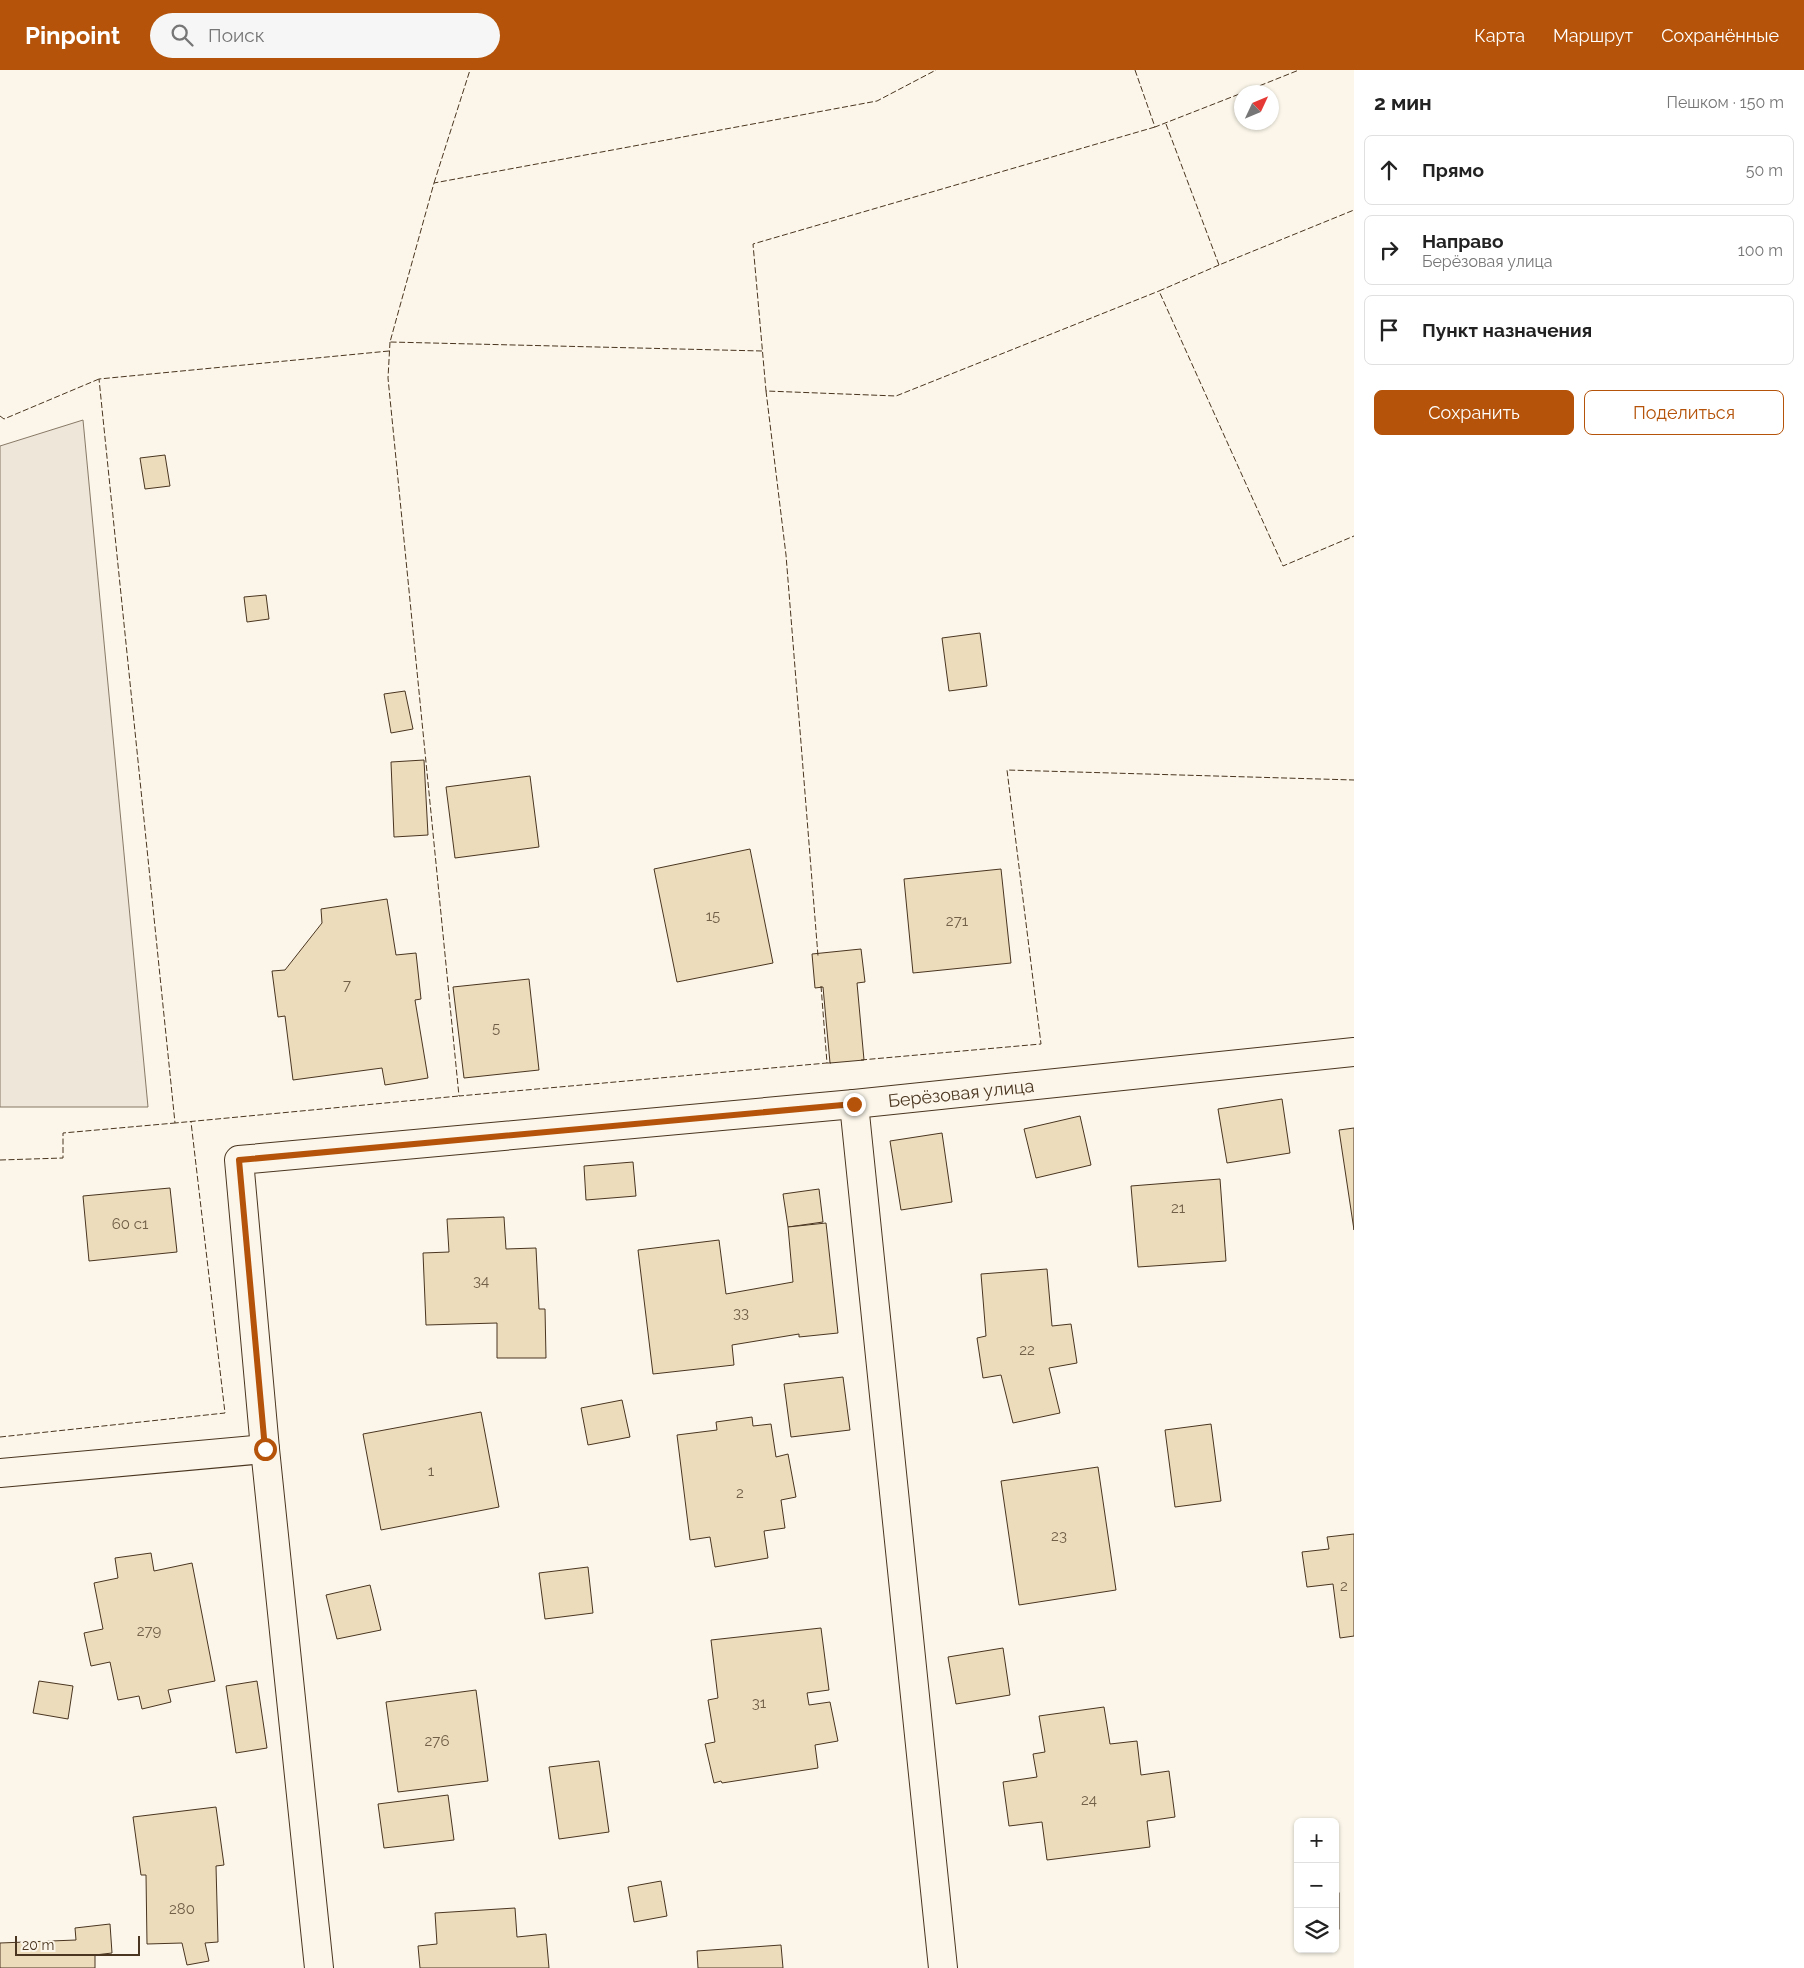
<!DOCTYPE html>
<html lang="ru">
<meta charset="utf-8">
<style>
body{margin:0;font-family:Raleway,sans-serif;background:#f6f6f6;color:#222}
.controls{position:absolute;right:15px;bottom:15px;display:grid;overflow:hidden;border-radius:8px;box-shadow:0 1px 4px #0004}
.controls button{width:45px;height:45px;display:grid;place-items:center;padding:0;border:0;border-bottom:1px solid #e0e0e0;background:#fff;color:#222;font:25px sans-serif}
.compass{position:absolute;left:1234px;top:15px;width:45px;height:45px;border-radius:50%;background:#fff;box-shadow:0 1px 4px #0004;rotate:46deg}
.scale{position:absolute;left:15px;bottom:12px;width:125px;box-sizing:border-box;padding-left:5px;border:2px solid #4a3520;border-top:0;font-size:14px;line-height:18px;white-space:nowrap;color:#4a3520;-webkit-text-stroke:4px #fbf6e9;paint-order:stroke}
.stop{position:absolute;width:15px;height:15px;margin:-11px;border:4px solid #b45309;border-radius:50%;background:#fff}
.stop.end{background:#b45309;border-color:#fff;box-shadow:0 1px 5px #0008}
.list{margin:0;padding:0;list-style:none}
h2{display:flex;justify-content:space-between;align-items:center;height:65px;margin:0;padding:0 20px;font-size:21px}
h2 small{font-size:16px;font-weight:400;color:#767676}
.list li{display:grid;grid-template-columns:32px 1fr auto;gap:15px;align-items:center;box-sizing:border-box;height:70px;margin:0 10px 10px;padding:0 10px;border:1px solid #e0e0e0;border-radius:8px}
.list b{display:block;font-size:19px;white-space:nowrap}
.list p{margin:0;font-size:16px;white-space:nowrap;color:#767676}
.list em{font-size:16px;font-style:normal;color:#767676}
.actions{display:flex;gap:10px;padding:15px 20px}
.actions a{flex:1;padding:11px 0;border:1px solid #b45309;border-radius:8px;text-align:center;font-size:18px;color:#b45309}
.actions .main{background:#b45309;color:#fff}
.icon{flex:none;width:28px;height:28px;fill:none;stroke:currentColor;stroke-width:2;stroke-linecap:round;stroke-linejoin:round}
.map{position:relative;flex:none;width:1354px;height:1898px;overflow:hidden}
header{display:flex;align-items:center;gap:30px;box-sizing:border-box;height:70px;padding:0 25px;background:#b45309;color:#fff}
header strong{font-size:24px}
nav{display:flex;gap:28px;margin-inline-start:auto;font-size:18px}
.search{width:350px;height:45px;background:#f6f6f6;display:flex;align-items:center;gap:12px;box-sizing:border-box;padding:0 18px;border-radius:28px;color:#767676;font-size:19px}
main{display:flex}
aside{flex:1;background:#fff}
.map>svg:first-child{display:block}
.green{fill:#ede6d9;stroke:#887966}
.building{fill:#ecdcbc;stroke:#4a3520}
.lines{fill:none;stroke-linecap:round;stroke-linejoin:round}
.street-casing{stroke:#4a3520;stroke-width:30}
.street{stroke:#fbf6e9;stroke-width:28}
.fence{stroke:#4a3520;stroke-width:1;stroke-dasharray:6 2.5;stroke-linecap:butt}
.route{stroke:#b45309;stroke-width:6}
.labels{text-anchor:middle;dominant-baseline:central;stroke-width:4;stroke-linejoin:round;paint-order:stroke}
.number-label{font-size:15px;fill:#725f47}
.street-label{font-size:18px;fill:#4a3520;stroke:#fbf6e9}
</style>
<header>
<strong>Pinpoint</strong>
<div class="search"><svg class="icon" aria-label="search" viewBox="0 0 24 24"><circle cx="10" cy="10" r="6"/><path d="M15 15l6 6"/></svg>Поиск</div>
<nav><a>Карта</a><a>Маршрут</a><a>Сохранённые</a></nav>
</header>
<main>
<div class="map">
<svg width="1354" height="1898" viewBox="0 0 1354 1898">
<rect width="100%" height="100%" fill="#fbf6e9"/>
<polygon class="green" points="83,350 148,1037 0,1037 0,376"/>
<g class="building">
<polygon points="165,385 170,416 145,419 140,388"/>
<polygon points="266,525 269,549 247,552 244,527"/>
<polygon points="980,563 987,616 949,621 942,568"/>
<polygon points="405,621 413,659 391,663 384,624"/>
<polygon points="424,690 428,765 394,767 391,692"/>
<polygon points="530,706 539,777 455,788 446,717"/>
<polygon points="750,779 773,893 677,912 654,799"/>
<polygon points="1001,799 1011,893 913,903 904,809"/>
<polygon points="387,829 396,885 416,883 421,929 415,930 428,1008 385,1015 382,998 293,1010 285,946 278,947 272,901 285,900 322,853 321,839"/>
<polygon points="861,879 865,912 857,913 864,990 830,993 823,917 815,918 812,884"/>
<polygon points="529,909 539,1000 464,1008 453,917"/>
<polygon points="1282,1029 1290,1083 1227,1093 1218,1039"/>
<polygon points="1080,1046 1091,1095 1036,1108 1024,1059"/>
<polygon points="1354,1058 1354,1160 1339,1060"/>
<polygon points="942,1063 952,1132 901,1140 890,1071"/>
<polygon points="633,1092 636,1126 586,1130 584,1096"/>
<polygon points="1220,1109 1226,1191 1138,1197 1131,1116"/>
<polygon points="170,1118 177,1182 89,1191 83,1126"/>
<polygon points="819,1119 823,1152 788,1157 783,1124"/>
<polygon points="504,1147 506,1179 536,1178 539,1239 545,1239 546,1288 497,1288 497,1253 426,1255 423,1183 449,1182 447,1149"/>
<polygon points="826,1153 838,1263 799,1267 799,1264 732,1275 734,1295 653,1304 638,1180 719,1170 726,1224 793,1212 788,1157"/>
<polygon points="1047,1199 1052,1256 1071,1254 1077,1293 1049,1298 1060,1343 1013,1353 1001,1305 983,1308 977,1268 986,1266 981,1204"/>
<polygon points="843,1307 850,1360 791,1367 784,1314"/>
<polygon points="622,1330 630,1367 588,1375 581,1338"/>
<polygon points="481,1342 499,1437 381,1460 363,1364"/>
<polygon points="752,1347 753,1356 771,1354 776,1387 788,1384 796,1427 781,1430 785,1458 764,1461 768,1488 715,1497 710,1467 690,1470 677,1365 717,1360 716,1352"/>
<polygon points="1211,1354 1221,1431 1175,1437 1165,1360"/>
<polygon points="1098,1397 1116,1520 1019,1535 1001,1411"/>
<polygon points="1354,1464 1354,1566 1340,1568 1333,1514 1307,1517 1302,1482 1329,1479 1327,1467"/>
<polygon points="151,1483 154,1501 192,1493 215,1611 168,1620 171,1632 142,1639 139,1626 118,1630 110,1592 91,1596 84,1563 103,1559 94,1513 118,1508 115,1488"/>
<polygon points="588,1497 593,1543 545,1549 539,1503"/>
<polygon points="370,1515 381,1560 337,1569 326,1525"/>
<polygon points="821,1558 829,1620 807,1623 809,1635 830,1632 838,1671 815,1675 818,1698 722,1713 721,1711 714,1713 705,1674 715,1672 708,1630 718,1628 711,1570"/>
<polygon points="1003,1578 1010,1625 956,1634 948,1587"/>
<polygon points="39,1611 73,1616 68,1649 33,1643"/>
<polygon points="257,1611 267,1678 236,1683 226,1616"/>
<polygon points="476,1620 488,1711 398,1722 386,1632"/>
<polygon points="1104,1637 1110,1674 1137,1671 1141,1705 1169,1701 1175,1747 1147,1751 1150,1777 1047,1790 1042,1752 1009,1756 1003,1712 1037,1707 1033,1684 1045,1682 1039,1646"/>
<polygon points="599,1691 609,1762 559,1769 549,1697"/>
<polygon points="448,1725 454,1770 384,1778 378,1734"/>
<polygon points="216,1737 224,1795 216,1796 218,1872 205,1873 209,1891 187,1895 182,1873 147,1874 146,1805 141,1805 133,1747"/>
<polygon points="661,1811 667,1846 634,1852 628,1817"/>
<rect x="1335" y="1823" width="4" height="36"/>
<polygon points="515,1838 517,1867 546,1864 549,1898 420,1898 418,1876 437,1874 435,1843"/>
<polygon points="110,1854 112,1883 95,1885 95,1898 0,1898 0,1873 76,1870 75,1858"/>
<polygon points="781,1875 783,1898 698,1898 697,1881"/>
</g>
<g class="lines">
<defs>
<g id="street">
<polyline points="854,1034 943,1898"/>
<polyline points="0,1403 265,1379"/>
<polyline points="319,1898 265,1379 239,1090 854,1034 1354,982"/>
</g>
</defs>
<use href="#street" class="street-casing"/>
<use href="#street" class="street"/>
<g class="fence">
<polyline points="1135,0 1155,57 1242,23"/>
<polyline points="1244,22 1299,0"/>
<polyline points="1166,54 1219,195 1354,140"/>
<polyline points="1155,57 753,174 766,321 896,326 1159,221"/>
<polyline points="434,113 470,0"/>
<polyline points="1219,195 1159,221 1283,496 1354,466"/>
<polyline points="390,272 388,308 459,1026 827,993"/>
<polyline points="389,281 99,309 175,1053 459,1026"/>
<polyline points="762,281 390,272 434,113 877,31 936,0"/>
<polyline points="766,321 786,485 818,886"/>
<polyline points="0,346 4,349 99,309"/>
<polyline points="821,916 827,993 831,993"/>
<polyline points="861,990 1041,974 1007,700 1354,710"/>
<polyline points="0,1090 63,1088 63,1063 175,1053"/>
<polyline points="0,1367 225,1343 191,1052"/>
</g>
</g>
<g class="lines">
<polyline class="route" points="265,1379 239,1090 854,1034"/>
</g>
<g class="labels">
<g class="number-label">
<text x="713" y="846">15</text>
<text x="957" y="851">271</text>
<text x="347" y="915">7</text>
<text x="496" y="958">5</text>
<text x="1178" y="1138">21</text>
<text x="130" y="1154">60 с1</text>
<text x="481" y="1211">34</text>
<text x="741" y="1243">33</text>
<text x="1027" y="1280">22</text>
<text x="431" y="1401">1</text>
<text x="740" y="1423">2</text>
<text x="1059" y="1466">23</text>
<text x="1344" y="1516">2</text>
<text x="149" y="1561">279</text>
<text x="759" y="1633">31</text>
<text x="437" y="1671">276</text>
<text x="1089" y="1730">24</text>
<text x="182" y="1839">280</text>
</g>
<g class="street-label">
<text transform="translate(961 1023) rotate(-6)">Берёзовая улица</text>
</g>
</g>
</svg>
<div class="controls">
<button>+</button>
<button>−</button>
<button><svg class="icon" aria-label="layers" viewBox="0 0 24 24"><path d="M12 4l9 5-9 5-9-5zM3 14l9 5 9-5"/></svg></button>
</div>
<svg class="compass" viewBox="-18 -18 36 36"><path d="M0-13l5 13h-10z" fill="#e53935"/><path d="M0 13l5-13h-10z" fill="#767676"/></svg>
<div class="scale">20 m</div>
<div class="stop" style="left:265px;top:1379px"></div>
<div class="stop end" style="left:854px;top:1034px"></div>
</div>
<aside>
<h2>2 мин<small>Пешком · 150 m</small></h2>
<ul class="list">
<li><svg class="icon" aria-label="ahead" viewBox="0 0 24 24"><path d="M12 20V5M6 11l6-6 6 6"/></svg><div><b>Прямо</b></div><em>50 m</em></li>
<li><svg class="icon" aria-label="right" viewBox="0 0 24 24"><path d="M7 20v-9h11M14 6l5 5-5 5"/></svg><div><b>Направо</b><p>Берёзовая улица</p></div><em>100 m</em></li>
<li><svg class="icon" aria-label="arrive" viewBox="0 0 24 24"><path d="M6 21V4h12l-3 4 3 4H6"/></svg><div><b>Пункт назначения</b></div></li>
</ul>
<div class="actions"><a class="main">Сохранить</a><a>Поделиться</a></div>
</aside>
</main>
